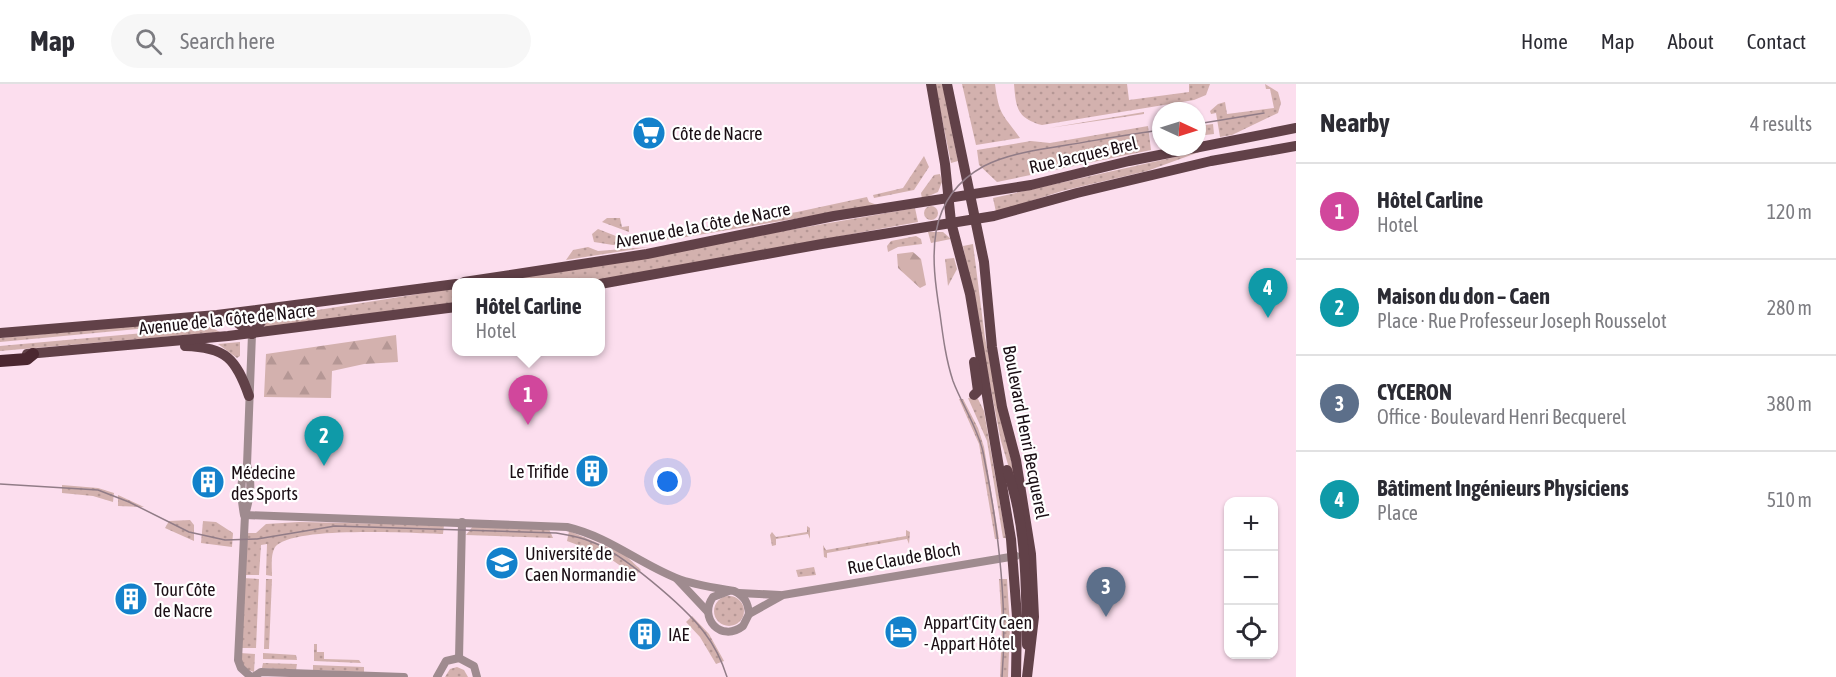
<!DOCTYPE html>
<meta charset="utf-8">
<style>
body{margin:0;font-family:"Asap Condensed",sans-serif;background:#f7f7f7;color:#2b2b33}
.controls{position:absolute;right:18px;bottom:18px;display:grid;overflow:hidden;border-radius:12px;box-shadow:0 2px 4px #0004}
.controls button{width:54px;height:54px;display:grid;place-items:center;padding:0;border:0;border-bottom:2px solid #e1e1e2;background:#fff;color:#2b2b33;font:30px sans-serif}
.compass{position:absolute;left:1152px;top:18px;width:54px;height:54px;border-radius:50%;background:#fff;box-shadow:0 2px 4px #0004;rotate:94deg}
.you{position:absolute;left:668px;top:398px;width:21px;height:21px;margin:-15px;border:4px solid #fff;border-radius:50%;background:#1a73e8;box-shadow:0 0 0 9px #1a73e833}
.badge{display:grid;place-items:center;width:39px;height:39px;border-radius:50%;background:#111827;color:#fff;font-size:20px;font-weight:700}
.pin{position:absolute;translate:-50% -50px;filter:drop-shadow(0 2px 3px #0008)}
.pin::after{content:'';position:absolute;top:32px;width:21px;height:18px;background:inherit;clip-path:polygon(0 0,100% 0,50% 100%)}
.popup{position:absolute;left:452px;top:194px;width:153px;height:78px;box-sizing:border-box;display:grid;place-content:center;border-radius:12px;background:#fff;filter:drop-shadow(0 2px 4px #0005);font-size:20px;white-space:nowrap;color:#7c7c81}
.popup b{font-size:22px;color:#2b2b33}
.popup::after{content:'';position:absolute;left:50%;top:100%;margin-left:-12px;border:12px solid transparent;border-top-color:#fff}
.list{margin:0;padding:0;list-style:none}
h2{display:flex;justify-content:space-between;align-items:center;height:78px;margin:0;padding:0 24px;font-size:26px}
h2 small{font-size:20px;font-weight:400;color:#7c7c81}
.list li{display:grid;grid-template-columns:39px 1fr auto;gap:18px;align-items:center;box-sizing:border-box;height:96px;padding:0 24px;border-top:2px solid #e1e1e2}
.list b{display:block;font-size:22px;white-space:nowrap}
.list p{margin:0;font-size:20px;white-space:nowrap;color:#7c7c81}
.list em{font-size:20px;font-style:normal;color:#7c7c81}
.icon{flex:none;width:33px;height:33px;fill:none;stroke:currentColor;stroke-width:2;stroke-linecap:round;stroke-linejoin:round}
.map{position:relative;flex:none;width:1296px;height:593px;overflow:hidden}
header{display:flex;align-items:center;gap:36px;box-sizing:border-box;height:84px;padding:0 30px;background:#fff;border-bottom:2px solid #e1e1e2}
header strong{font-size:28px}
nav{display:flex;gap:33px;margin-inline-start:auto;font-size:21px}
.search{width:420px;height:54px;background:#f7f7f7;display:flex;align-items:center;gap:15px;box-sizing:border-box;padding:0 21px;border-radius:33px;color:#7c7c81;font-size:22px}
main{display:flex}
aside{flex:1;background:#fff}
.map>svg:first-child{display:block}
.grass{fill:url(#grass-dots)}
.forest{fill:url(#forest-firs)}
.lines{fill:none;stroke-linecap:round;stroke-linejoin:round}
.minor{stroke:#9f8b8f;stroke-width:8}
.major{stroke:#614148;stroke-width:10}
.highway{stroke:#4b2730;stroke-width:12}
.tram{stroke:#917c87;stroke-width:1.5}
.labels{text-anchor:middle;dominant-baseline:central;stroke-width:4.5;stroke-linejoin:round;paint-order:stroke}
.poi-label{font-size:18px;fill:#1a0e14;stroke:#fff;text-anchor:start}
.street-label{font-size:18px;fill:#1a0e14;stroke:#fff}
</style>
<header>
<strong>Map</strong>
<div class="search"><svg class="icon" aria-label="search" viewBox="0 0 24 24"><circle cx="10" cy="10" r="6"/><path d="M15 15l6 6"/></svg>Search here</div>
<nav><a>Home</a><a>Map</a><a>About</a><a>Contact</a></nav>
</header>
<main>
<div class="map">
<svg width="1296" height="593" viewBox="0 0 1296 593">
<defs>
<pattern id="grass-dots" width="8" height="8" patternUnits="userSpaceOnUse" patternTransform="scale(1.5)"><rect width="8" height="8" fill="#d3b1ae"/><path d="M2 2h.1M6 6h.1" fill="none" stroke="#b59795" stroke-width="1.8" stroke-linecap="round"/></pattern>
<pattern id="forest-firs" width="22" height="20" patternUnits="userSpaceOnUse" patternTransform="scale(1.5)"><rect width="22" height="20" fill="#d3b1ae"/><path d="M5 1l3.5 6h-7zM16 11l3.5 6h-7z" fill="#b59795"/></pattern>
</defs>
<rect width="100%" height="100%" fill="#fcdeee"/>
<g class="grass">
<polygon points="935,0 943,0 958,77 951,79"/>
<path d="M962,0H995C999,32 1003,30 1020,54L976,61Z"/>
<path d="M1014,0H1127L1129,16L1189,8V0H1210L1206,11L1194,16L1042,41C1017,34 1016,24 1014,0Z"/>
<polygon points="1265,0 1278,8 1281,19 1278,29 1232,51 1220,53 1216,29 1211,30 1210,27 1218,20 1225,18 1227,30 1274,24 1270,5 1266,5"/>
<polygon points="1144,28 1144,30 1049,44"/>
<polygon points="1213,40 1214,50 1197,52 1197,42"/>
<polygon points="1148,42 1151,66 997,98 979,81 977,66 1031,57 1050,59"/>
<polygon points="1202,67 1147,87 1062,107 996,128 993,114"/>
<polygon points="924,72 929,83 914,106 874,114 873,111 903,104"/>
<polygon points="940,90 942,98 938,108 922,115 921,109 934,91"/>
<polygon points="867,113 869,118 877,121 680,154 613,161 594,158 592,150 598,145 626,156 797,128"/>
<circle cx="931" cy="129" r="7"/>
<polygon points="915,124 918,138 589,198 493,198"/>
<polygon points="607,134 620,134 622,143 629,142 629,148 602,138"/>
<polygon points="928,148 943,148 951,155 931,159"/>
<polygon points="916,152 921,155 922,160 898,163 888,168 887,162 891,157"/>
<polygon points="973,160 985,254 1014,391 1012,394 1001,357 963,162"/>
<polygon points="588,163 598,167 649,163 566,176 573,166"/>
<polygon points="954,174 957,185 948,202 945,175"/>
<polygon points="456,204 456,219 265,244 264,237 274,233"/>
<polygon points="213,235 222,237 0,258 0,254"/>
<polygon points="210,243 220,248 0,267 0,262"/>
<polygon points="240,258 240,272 237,274 218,260"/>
<polygon points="968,314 978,315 984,327 1006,454 1003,454 987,357"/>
<polygon points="959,315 963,315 978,344 984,363 999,455 995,455 979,360"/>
<polygon points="62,401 98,404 114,409 113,418 93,412 62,409"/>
<polygon points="118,411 144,423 118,422"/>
<polygon points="190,436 194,441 194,457 165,444 169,437"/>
<polygon points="203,437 216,438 233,449 232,463 201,459"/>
<path d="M299,438L444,441L443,450C411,449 300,442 277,461C270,467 272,483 272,492L266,491L267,460L261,461L259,491H244L246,449H256L266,440Z"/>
<polygon points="473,442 549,445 553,454 466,451"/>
<polygon points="807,442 810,444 810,455 808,450 776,455 776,461 772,462 770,451 772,448 776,453 807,448"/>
<polygon points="906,446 910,448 909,460 907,455 827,469 827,474 824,473 823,461 826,466 906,452"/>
<polygon points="569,447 624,470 641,486 635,492 605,471 567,457"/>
<polygon points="814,483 816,491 798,493 796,486"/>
<polygon points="243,494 259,495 256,564 241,564"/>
<polygon points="266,495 272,495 269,565 264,565"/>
<polygon points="1007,495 1010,543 1008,593 1000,593 1002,542 999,495"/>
<circle cx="729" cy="527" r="15"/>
<polygon points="692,532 709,550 724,577 716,580 700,553 686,538"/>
<polygon points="314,560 317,560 317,568 324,568 324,575 359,576 361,579 314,577"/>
<polygon points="240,569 255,570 254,588 243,584"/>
<polygon points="263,569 296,571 297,576 263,575"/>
<polygon points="263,579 297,580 296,586 262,584"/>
<polygon points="313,581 364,583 364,588 313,586"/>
<polygon points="457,583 464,586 468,593 445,593 450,585"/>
</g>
<g class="forest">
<polygon points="913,168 921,175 926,201 920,204 898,184 897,170"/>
<polygon points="396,251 398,278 364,280 332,287 331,314 264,313 266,270"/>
</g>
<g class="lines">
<g class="minor">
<path d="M244,431C241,414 239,396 247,381"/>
<path d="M245,431L567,443C609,453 637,478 676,494C693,501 716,504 734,507C745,512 748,519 749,530L743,542C721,559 698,534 713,513L729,507"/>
<polyline points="677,495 707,527"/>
<polyline points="739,509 780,511"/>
<polyline points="749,530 783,511 1016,472"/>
<polyline points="459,574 462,438"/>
<path d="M251,593L241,584L238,576L245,431C250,414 253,398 247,381L252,250"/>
<polyline points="253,593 261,588 404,593"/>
<polyline points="437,593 446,577 459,574 474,582 477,593"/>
</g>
<g class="major">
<polyline points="931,0 945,80 951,138 970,210 1011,455 1017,533 1016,593"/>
<polyline points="947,0 984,178 992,263 1002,323 1016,376 1031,470 1034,533 1027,593"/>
<polyline points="464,198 647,170 834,132 1031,101 1129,77 1296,44"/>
<polyline points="600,200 822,160 994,132 1077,109 1211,77 1296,62"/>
<polyline points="221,232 234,236 252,250"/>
<polyline points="0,249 217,231 456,200"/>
<polyline points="252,250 264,234 283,229"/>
<path d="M185,262C226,263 236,275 249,312"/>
<polyline points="27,270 228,252 456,223"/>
<polyline points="974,311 978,307 974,278"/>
<path d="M1007,386C1027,440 1026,504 1027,561"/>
</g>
<polyline class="highway" points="0,277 27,275 33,270"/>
<g class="tram">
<polyline points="1197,40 1264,29"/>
<path d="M0,400L98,406L129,418L189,448L225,456L257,455L335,442L556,449C568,451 581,453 592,458C622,469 684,522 704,548C714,561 722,577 727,593"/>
<path d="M1002,593C1008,519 998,441 983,368C977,342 962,321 953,297C946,276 943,253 940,230C931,174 924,115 984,82C1009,69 1039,66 1067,61C1098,56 1130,50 1161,46"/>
</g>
</g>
<defs>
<symbol id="supermarket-disc" viewBox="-11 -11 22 22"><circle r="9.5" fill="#1381cb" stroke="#fff"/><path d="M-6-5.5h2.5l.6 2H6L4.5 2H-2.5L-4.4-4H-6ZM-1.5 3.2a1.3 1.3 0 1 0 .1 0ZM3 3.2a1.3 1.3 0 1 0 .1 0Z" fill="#fff"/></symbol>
<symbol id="building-disc" viewBox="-11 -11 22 22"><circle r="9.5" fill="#1381cb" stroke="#fff"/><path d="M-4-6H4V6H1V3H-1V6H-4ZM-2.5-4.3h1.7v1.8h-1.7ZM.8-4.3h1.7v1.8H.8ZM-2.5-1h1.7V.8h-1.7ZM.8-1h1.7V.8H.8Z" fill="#fff"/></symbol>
<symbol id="university-disc" viewBox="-11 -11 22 22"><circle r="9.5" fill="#1381cb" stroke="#fff"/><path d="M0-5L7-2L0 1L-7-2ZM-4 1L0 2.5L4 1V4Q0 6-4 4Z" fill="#fff"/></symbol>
<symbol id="hotel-disc" viewBox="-11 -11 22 22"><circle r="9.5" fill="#1381cb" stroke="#fff"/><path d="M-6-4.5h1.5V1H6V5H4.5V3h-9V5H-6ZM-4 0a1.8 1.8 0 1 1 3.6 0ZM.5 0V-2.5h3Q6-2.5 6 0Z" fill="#fff"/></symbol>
</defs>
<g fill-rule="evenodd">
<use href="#supermarket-disc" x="630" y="30" width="38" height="38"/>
<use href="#building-disc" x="573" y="368" width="38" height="38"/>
<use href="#building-disc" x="189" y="379" width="38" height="38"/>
<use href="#university-disc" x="483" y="460" width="38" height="38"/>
<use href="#building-disc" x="112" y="496" width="38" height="38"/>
<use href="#hotel-disc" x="882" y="529" width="38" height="38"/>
<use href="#building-disc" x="626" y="531" width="38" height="38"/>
</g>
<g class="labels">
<g class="poi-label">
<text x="672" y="49">Côte de Nacre</text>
<text x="569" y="387" text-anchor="end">Le Trifide</text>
<text x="231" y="388">Médecine<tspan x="231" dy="21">des Sports</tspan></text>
<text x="525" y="469">Université de<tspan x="525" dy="21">Caen Normandie</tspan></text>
<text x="154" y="505">Tour Côte<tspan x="154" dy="21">de Nacre</tspan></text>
<text x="924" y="538">Appart'City Caen<tspan x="924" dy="21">- Appart Hôtel</tspan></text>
<text x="668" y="550">IAE</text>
</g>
<g class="street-label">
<text transform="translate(1083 71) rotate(-13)">Rue Jacques Brel</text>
<text transform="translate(703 141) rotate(-11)">Avenue de la Côte de Nacre</text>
<text transform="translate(227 235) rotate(-6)">Avenue de la Côte de Nacre</text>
<text transform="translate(1026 348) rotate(79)">Boulevard Henri Becquerel</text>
<text transform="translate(904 474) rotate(-10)">Rue Claude Bloch</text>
</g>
</g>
</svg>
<div class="controls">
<button>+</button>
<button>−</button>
<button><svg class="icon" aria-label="locate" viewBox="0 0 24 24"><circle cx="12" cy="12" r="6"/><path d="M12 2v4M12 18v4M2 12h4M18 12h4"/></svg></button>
</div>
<svg class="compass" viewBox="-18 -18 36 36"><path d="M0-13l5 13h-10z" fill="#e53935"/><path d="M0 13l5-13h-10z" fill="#7c7c81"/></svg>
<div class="you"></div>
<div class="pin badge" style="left:528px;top:341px;background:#d1479c">1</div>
<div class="popup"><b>Hôtel Carline</b>Hotel</div>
<div class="pin badge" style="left:324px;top:382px;background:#0f9aa8">2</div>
<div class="pin badge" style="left:1106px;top:533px;background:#5c6f8a">3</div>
<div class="pin badge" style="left:1268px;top:234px;background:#0f9aa8">4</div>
</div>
<aside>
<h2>Nearby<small>4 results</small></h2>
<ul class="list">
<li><span class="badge" style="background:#d1479c">1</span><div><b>Hôtel Carline</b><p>Hotel</p></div><em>120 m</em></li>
<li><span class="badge" style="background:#0f9aa8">2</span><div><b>Maison du don – Caen</b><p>Place · Rue Professeur Joseph Rousselot</p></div><em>280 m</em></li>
<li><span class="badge" style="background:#5c6f8a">3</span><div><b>CYCERON</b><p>Office · Boulevard Henri Becquerel</p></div><em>380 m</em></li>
<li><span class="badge" style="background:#0f9aa8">4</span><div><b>Bâtiment Ingénieurs Physiciens</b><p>Place</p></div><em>510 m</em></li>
</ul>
</aside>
</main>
